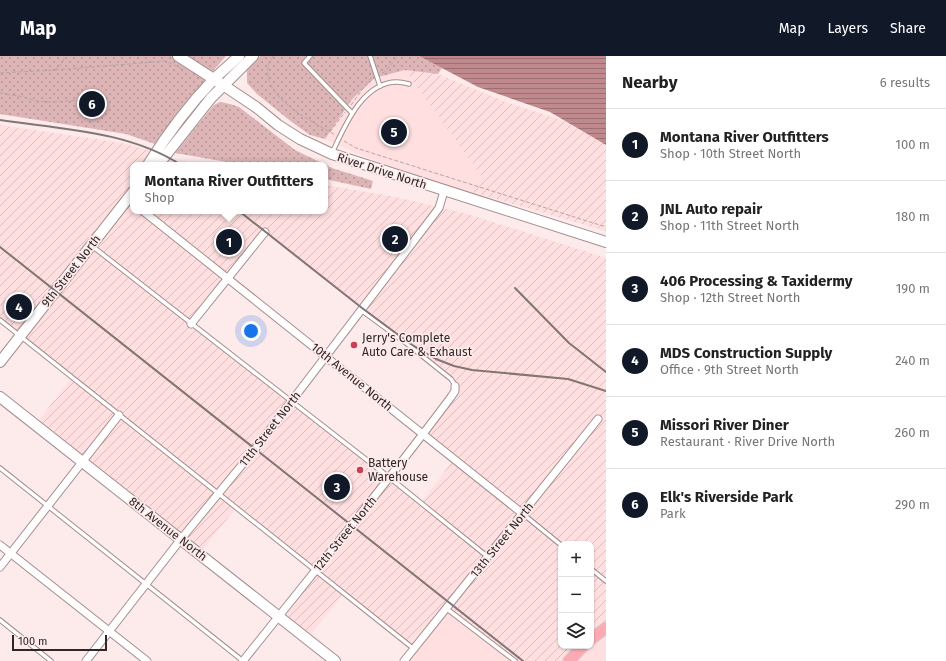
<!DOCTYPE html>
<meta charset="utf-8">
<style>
body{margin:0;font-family:"Fira Sans",sans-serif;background:#f6f6f6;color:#222}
.controls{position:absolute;right:12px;bottom:12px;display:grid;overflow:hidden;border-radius:8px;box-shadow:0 1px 3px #0004}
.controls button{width:36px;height:36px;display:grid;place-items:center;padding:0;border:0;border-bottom:1px solid #e0e0e0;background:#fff;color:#222;font:20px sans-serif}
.scale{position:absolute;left:12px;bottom:10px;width:95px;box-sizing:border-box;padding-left:4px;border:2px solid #2f2727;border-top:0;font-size:11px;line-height:14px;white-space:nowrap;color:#2f2727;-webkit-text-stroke:3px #fdeaeb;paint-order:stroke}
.you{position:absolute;left:251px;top:275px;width:14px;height:14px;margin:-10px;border:3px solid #fff;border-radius:50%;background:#1a73e8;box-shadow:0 0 0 6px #1a73e833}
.badge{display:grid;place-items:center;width:26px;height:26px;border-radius:50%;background:#111827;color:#fff;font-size:13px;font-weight:700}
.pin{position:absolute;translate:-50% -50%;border:2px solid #fff;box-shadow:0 1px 4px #0006}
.popup{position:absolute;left:130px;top:106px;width:198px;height:52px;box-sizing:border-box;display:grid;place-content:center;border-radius:8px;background:#fff;filter:drop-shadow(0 1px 3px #0005);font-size:13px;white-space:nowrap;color:#767676}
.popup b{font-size:15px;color:#222}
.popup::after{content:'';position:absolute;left:50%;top:100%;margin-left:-8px;border:8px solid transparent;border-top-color:#fff}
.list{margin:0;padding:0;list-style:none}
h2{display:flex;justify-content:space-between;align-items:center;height:52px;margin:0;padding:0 16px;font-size:17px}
h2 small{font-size:13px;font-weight:400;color:#767676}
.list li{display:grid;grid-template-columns:26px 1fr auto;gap:12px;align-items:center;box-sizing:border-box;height:72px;padding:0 16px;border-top:1px solid #e0e0e0}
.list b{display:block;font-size:15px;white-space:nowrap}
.list p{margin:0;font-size:13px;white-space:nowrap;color:#767676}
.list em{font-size:13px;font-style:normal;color:#767676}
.icon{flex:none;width:22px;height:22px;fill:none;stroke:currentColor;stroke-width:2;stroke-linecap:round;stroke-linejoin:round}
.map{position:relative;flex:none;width:606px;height:605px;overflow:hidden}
header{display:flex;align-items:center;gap:24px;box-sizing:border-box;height:56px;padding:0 20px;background:#111827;color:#fff}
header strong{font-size:19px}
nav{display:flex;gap:22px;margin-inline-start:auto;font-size:14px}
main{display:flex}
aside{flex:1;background:#fff}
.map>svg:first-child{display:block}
.built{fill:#ffdfe0}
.industrial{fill:url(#industrial-furrows);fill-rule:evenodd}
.park{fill:url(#park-dots)}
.water{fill:url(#water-rules)}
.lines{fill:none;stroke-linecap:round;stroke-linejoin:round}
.lane-casing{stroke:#a48f8f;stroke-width:5.5}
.street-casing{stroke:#a48f8f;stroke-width:9}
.secondary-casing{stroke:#a48f8f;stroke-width:12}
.primary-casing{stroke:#d1cfcf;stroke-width:13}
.path{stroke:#b4a5a6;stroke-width:1;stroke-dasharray:4 2;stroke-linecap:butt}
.lane{stroke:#fff;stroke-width:3.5}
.street{stroke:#fff;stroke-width:7}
.secondary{stroke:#fff;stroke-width:10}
.primary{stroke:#feaab4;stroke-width:11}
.rail{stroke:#817575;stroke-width:2}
.poi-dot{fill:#cd3d55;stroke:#fdeaeb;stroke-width:1.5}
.labels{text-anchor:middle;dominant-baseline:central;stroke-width:3.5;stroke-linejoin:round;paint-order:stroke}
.street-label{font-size:12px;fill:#2f2727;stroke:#fdeaeb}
.poi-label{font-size:12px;fill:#2f2727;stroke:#fdeaeb;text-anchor:start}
</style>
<header>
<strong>Map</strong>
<nav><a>Map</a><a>Layers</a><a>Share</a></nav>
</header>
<main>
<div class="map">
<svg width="606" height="605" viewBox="0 0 606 605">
<defs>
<pattern id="industrial-furrows" width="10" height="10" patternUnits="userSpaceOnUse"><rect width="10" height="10" fill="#ffdfe0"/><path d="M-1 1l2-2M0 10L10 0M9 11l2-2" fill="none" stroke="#dbbfc0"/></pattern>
<pattern id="park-dots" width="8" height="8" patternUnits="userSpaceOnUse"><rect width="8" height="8" fill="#deb5b7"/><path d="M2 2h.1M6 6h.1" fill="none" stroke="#b49395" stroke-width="1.8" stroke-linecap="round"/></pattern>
<pattern id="water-rules" width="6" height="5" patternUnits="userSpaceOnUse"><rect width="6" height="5" fill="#c0898d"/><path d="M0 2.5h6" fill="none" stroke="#9c7073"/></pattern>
</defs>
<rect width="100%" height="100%" fill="#fdeaeb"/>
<g class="built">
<polygon points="405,14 483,122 472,136 416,119 363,100 325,83 353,42 375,22"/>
<polygon points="447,553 515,605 404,605"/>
<polygon points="606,572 606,605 570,605 583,590 591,590 591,583"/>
</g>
<g class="industrial">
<polygon points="405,14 438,18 506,46 564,65 606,89 606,175 472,136 483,122"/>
<path d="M0,69L122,87L156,96L148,109H133V155H325V129L396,141L468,158L606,202V572L591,583V488H561V590H583L569,605H515L447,553L414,593L344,537L307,583L278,561L315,515L236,452L199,498L35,369L73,320L0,264ZM265,176L451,323L455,335L423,378L454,403L421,447L192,267Z"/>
<polygon points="166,101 171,103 204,109 158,109"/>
</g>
<g class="park">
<polygon points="0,0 226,0 193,38 155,88 126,78 0,58"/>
<polygon points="260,0 419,0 442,12 438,18 405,14 375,22 353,42 325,83 310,79 293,67 257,38 247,27 247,14"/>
<polygon points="220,46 230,48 239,51 295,94 332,112 373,125 371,133 325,123 325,109 244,109 175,97 214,49"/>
</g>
<polygon class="water" points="419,0 606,0 606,89 550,56 478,31"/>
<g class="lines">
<defs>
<g id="lane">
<polyline points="310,0 304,7 352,57"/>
<polyline points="370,0 380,30"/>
<path d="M332,97C344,72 362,26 397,26C401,26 405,27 409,28"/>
<polyline points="92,190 390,422 488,501"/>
<polyline points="361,254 406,287 451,323 455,329"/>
<polyline points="0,264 414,593"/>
<polyline points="0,412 243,605"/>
<polyline points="523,458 561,489"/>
<polyline points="591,513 606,525"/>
<polyline points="447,553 515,605"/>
<polyline points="0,564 51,605"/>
</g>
<g id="street">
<polyline points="143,155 523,458"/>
<polyline points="191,268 265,176"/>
<polyline points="0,489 147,605"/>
<polyline points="0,511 119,359"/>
<polyline points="86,605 181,483 255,393 433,160 439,152 444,135"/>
<path d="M243,605C313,517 384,431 451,341L455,335V330"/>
<polyline points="404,605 598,363"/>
</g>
<g id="secondary">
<polyline points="178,0 223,29 256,51 278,69 300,83 332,98 606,186"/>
<path d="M148,109C166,80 190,48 214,23C222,15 231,8 239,0"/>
<polyline points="158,109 211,42 253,0"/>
<polyline points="0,306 133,136"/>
<polyline points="0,341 335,605"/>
</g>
<g id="primary">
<polyline points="591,583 606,572"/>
<polyline points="569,605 583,590"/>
</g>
</defs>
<use href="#lane" class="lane-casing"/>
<use href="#street" class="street-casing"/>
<use href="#secondary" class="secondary-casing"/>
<use href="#primary" class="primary-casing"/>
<g class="path">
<path d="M273,0C271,4 268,7 268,11C263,43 312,65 335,79"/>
<polyline points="55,14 166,5 184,14"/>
<path d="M0,17L55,14C60,10 64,7 64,0"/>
<polyline points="382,17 385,16 398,0"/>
<path d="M0,37L24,41L36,45L54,46L81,44L94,37L98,38L102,41L103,45L98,53C89,53 87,50 83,43"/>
<polyline points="351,49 370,23 372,22"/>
<polyline points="330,76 345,56"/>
<polyline points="344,85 356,92 606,171"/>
</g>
<use href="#lane" class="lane"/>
<use href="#street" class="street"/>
<use href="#secondary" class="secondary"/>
<use href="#primary" class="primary"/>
<g class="rail">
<path d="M0,64C60,73 129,75 181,109"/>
<polyline points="239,155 362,252 409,287 436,303 454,310 472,314 568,323 606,335"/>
<polyline points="0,191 523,605"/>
<polyline points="515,232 569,287 606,316"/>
</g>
</g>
<g class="poi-dot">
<circle cx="354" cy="289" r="4"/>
<circle cx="360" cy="414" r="4"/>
</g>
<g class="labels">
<g class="street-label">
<text transform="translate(382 115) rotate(18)">River Drive North</text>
<text transform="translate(71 215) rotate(-52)">9th Street North</text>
<text transform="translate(352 321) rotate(39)">10th Avenue North</text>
<text transform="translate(270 373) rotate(-52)">11th Street North</text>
<text transform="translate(168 473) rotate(38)">8th Avenue North</text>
<text transform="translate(345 478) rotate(-51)">12th Street North</text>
<text transform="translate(502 484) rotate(-51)">13th Street North</text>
</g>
<g class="poi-label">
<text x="362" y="282">Jerry's Complete<tspan x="362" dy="14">Auto Care &amp; Exhaust</tspan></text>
<text x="368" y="407">Battery<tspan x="368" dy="14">Warehouse</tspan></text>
</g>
</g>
</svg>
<div class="controls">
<button>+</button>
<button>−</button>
<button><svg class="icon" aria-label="layers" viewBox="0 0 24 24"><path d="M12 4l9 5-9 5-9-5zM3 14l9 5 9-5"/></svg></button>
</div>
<div class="scale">100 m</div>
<div class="you"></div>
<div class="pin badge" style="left:229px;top:186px">1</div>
<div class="popup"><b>Montana River Outfitters</b>Shop</div>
<div class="pin badge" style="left:395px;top:183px">2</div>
<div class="pin badge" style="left:337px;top:431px">3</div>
<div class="pin badge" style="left:19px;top:251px">4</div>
<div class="pin badge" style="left:394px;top:76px">5</div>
<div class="pin badge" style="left:92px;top:48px">6</div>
</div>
<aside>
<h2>Nearby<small>6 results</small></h2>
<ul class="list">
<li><span class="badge">1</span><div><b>Montana River Outfitters</b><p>Shop · 10th Street North</p></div><em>100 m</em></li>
<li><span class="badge">2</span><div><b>JNL Auto repair</b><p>Shop · 11th Street North</p></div><em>180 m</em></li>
<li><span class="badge">3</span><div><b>406 Processing &amp; Taxidermy</b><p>Shop · 12th Street North</p></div><em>190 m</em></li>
<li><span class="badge">4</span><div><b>MDS Construction Supply</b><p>Office · 9th Street North</p></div><em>240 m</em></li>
<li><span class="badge">5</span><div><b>Missori River Diner</b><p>Restaurant · River Drive North</p></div><em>260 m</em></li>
<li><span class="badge">6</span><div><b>Elk's Riverside Park</b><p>Park</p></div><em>290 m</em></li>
</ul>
</aside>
</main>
